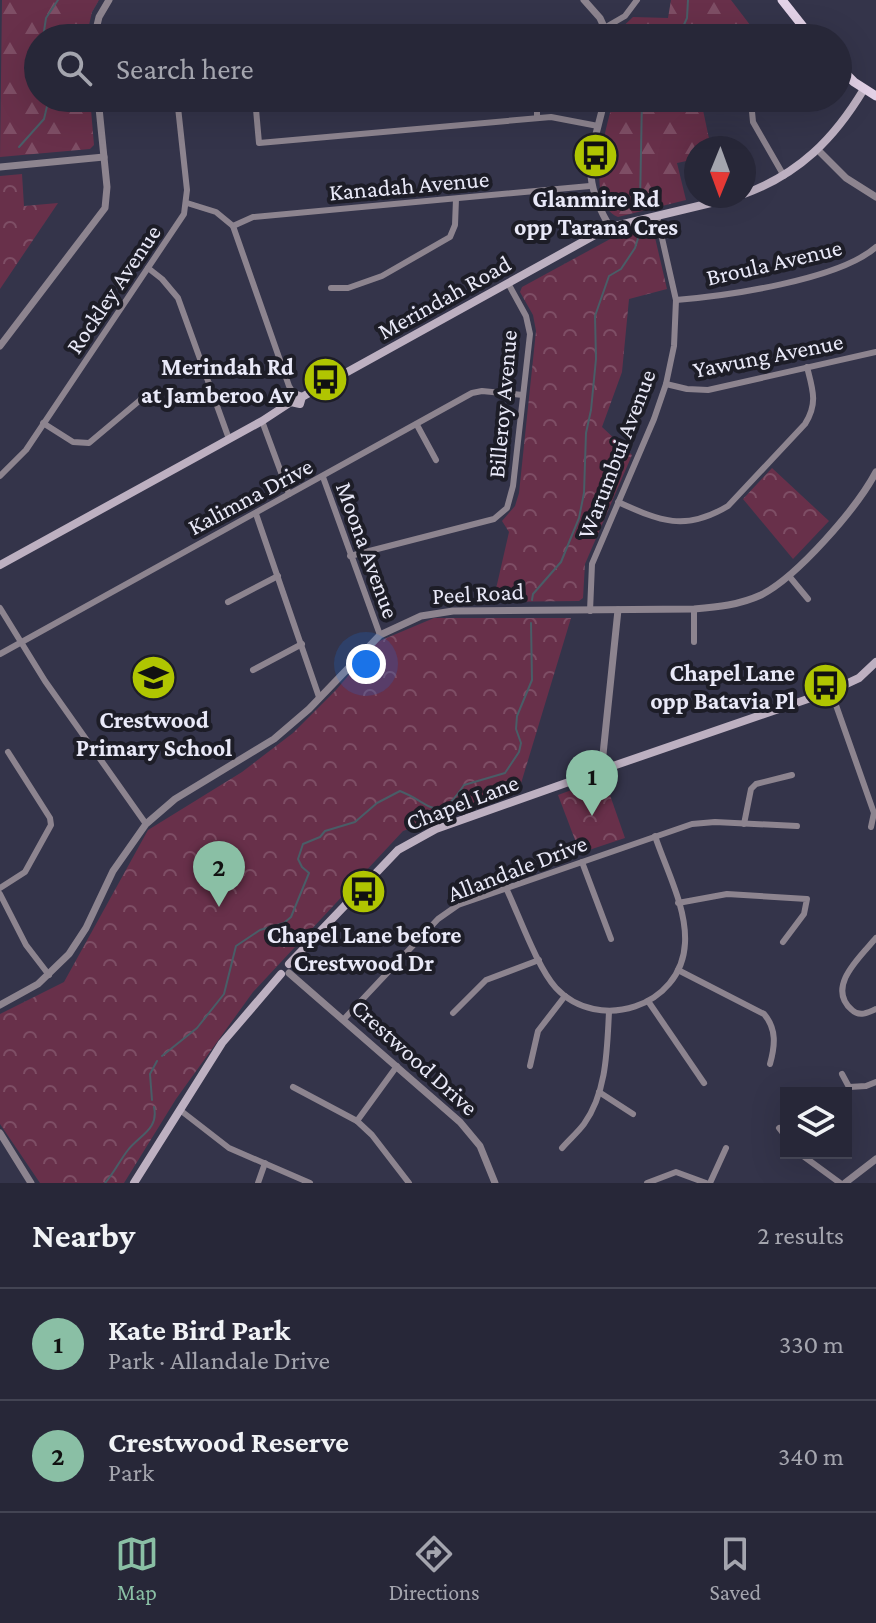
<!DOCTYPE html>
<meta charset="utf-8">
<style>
body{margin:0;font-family:"Crimson Pro",serif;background:#333343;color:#f1f3f6}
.controls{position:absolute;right:24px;bottom:24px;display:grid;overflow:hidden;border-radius:0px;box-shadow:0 8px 32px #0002}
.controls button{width:72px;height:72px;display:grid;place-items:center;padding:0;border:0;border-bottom:2px solid #434453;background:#272738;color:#f1f3f6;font:40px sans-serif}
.compass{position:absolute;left:684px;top:136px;width:72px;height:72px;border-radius:50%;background:#272738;box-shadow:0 8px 32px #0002;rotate:181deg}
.you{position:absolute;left:366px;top:664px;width:28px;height:28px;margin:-20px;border:6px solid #fff;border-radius:50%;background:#1a73e8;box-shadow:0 0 0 12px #1a73e833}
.badge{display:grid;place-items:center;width:52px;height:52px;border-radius:50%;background:#8abfa5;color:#111;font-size:26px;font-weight:700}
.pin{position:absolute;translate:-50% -66px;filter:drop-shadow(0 2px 4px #0008)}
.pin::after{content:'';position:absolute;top:42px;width:28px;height:24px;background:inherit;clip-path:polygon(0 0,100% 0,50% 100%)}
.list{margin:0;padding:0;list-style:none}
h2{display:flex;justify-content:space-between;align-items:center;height:104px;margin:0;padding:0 32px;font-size:34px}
h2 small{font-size:26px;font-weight:400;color:#a4a5ae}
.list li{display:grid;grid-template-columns:52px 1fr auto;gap:24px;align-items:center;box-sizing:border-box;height:112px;padding:0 32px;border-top:2px solid #434453}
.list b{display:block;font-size:30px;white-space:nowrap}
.list p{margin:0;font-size:26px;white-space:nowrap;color:#a4a5ae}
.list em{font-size:26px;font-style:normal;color:#a4a5ae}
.icon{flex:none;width:44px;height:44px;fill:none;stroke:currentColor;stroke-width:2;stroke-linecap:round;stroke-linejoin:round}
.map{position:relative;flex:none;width:876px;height:1183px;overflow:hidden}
.search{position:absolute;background:#272738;box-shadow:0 8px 32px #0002;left:24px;right:24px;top:24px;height:88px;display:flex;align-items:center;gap:20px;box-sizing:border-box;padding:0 28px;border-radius:44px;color:#a4a5ae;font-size:30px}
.sheet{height:328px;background:#272738}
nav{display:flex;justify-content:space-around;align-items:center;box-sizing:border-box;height:112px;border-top:2px solid #434453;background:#272738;font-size:22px;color:#a4a5ae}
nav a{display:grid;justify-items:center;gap:4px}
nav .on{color:#8abfa5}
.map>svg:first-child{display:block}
.forest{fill:url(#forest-firs)}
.park{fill:url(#park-crowns)}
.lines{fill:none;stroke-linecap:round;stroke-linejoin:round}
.stream{stroke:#495d67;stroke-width:2}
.minor{stroke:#8d848f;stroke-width:6}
.tertiary{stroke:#8d848f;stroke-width:7}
.secondary{stroke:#bdb0c1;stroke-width:8}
.primary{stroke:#e3d2e7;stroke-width:9}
.labels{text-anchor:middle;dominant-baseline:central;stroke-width:8;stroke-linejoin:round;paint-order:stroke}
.street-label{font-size:24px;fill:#e9e9f8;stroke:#1d1d27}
.poi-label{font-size:24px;font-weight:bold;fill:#e9e9f8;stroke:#1d1d27}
</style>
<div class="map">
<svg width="876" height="1183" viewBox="0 0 876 1183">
<defs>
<pattern id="forest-firs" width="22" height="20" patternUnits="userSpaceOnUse" patternTransform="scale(2)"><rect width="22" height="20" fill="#68304a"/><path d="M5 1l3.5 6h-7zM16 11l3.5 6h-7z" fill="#7e4e65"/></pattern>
<pattern id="park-crowns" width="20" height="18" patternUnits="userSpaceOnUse" patternTransform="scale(2)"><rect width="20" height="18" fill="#68304a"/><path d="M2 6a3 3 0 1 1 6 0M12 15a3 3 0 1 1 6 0" fill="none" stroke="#7e4e65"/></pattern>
</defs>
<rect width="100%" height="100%" fill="#34344a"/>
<g class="forest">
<polygon points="2,0 99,0 92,12 86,38 38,38 38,98 90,98 94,145 90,149 0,157"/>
<polygon points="671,0 731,0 760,38 618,38 616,33 633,17 668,18"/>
<path d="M614,98H708L703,110L711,148H696V159L677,163L686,200L618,217C583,202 607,125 614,98Z"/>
</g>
<g class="park">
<polygon points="22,174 24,206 58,203 0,289 0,176"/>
<polygon points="648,226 653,229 667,289 629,299 622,372 602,427 632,455 585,564 583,598 579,601 493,602 509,532 502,521 515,506 519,493 536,331 533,315 520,292 522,287 612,238"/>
<polygon points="772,468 829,521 793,559 743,499"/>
<polygon points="434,618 571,618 519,790 403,831 253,992 176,1099 124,1183 40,1183 0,1124 0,1014 64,982 148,830 242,772 293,733 336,690 377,642"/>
<polygon points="604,778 625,838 580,853 558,795"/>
</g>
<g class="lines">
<g class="stream">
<polyline points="43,38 46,18 58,0"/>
<polyline points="678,38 687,18 688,0"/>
<polyline points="19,147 44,119 49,98"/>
<polyline points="640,205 642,98"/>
<polyline points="532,600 533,594 561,562 579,518 584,493 586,433 591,410 596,359 595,316 609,276 621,269 635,248 640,232"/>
<path d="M162,1056L197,1028L224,994L236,946L260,930L284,923L291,917L309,873L302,867L298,859L303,844L320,837L325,831L355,822L377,803L400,791C433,804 437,826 464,785L505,773L519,752L521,743L516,729L517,716L532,680L531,623"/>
<polyline points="152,1100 150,1074 157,1061"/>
<path d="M105,1183C114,1173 120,1160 128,1150C140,1135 159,1129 154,1107"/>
</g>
<g class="minor">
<polyline points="606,27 625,16 637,0"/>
<polyline points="253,38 317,30 386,38"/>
<polyline points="255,98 259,143 551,117 598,126"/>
<polyline points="537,98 537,118"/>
<polyline points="751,101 753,122 784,176"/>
<polyline points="187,203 216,212 233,226 289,386 294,394"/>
<polyline points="233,226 253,217 590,186"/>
<polyline points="148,268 162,279 178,298 229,439"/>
<polyline points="331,288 348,288 382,276 450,237 455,225 456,199"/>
<path d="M676,300C726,296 839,280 876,247"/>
<polyline points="666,384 687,389 708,390 876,352"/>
<polyline points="262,421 289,494"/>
<polyline points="43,423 73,442 89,443 145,396"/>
<polyline points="417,425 436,460"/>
<polyline points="0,476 26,450 184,214 187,190 177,98"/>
<polyline points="323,477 380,635"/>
<path d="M618,502C660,521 685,532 728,506L805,424C818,404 813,390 807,367"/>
<polyline points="256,514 319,697"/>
<polyline points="350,556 494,519 507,508 513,486 530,334 526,316 509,285"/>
<polyline points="789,576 808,599"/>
<polyline points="228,602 278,576"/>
<polyline points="0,608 45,681 146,824"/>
<polyline points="590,611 592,564 654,419 666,384 674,346 676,300 657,216"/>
<polyline points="694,642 694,609"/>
<polyline points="0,654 472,393 482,391 523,395"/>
<polyline points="253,670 302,644"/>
<polyline points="831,691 874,813 871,827"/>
<polyline points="744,824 751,789 756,784 792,775"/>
<polyline points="582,862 611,939"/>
<polyline points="0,888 25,872 51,825 50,818 8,752"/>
<path d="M506,888C519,915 537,967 556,988C598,1033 682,1007 685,943C687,908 666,869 655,836"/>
<polyline points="0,894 26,945 49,975"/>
<polyline points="678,903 727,894 807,899 804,914 783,942"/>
<path d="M876,938C861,956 825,987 852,1010C859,1017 868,1013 876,1009"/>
<path d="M678,970L764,1014C777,1029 775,1046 770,1064"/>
<polyline points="648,1001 704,1083"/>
<polyline points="453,1013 486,980 539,960"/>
<polyline points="343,1020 438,919 458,905 692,824 715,822 797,826"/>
<polyline points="530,1066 538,1031 565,996"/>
<polyline points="842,1074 849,1087"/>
<polyline points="293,1087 357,1121 372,1135 409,1183"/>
<polyline points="849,1087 866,1086 876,1082"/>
<polyline points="599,1092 633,1114"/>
<polyline points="180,1110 229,1148 310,1183"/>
<polyline points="357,1121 397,1066"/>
<polyline points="779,1128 786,1137"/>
<path d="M562,1148C569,1140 578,1132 584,1124C607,1092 607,1049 609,1012"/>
<polyline points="799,1153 840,1183"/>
<polyline points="258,1183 265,1163"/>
<polyline points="647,1183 676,1172 706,1183"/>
<polyline points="710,1183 726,1148"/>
</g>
<g class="tertiary">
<polyline points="584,0 600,18 609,38"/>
<polyline points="94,38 99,17 109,0"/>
<path d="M605,98C593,151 579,172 607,222"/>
<polyline points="818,150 846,178 876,197"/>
<polyline points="0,167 104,157"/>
<polyline points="0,346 105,208 107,187 98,98"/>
<polyline points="602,764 618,610"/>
<polyline points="289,973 460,1122 480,1146 495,1183"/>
<path d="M0,1005L38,984L69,954L86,928L113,871L146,824L175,799L274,739L309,709L380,635L421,616L453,611L694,609C718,607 739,605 761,595C797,577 857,508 876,472"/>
<polyline points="0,1133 31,1183"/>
<polyline points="845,1183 876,1159"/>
</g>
<g class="secondary">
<path d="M744,194C799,174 834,139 864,89"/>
<polyline points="615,226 740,196"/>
<polyline points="291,402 300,404 302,397 604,230"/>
<polyline points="0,565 262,421 291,402 294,394 302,397"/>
<polyline points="289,964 398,850 436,829 600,771 607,773 610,767 831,691 859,678 876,662"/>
<polyline points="134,1183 222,1043 281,974"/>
</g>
<g class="primary">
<polyline points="782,0 812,38"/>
<polyline points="838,66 854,82 876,96"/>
</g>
</g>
<defs>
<symbol id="bus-disc" viewBox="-11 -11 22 22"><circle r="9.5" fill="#b0c501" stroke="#1d1d27"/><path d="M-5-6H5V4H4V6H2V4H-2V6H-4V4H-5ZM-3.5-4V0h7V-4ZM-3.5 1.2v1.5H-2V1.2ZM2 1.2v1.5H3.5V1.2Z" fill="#111"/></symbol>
<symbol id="school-disc" viewBox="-11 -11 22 22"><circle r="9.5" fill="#b0c501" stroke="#1d1d27"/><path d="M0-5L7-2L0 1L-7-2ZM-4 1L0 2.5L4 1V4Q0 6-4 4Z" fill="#111"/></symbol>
</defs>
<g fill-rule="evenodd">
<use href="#bus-disc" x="570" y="130" width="51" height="51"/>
<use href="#bus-disc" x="300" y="354" width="51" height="51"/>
<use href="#school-disc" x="128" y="652" width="51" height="51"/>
<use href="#bus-disc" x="800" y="660" width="51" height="51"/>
<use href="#bus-disc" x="338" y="866" width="51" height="51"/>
</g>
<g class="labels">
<g class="street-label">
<text transform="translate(409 185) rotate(-5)">Kanadah Avenue</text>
<text transform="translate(774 262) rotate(-13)">Broula Avenue</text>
<text transform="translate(113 289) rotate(-56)">Rockley Avenue</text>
<text transform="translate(444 297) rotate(-29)">Merindah Road</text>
<text transform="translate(768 355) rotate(-11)">Yawung Avenue</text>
<text transform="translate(502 404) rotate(-85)">Billeroy Avenue</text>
<text transform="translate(616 454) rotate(-69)">Warumbui Avenue</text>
<text transform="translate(250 496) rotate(-28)">Kalimna Drive</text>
<text transform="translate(368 550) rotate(70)">Moona Avenue</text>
<text transform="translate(478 593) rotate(-3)">Peel Road</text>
<text transform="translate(462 802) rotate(-21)">Chapel Lane</text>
<text transform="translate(517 868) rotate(-21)">Allandale Drive</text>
<text transform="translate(415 1057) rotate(42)">Crestwood Drive</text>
</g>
<g class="poi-label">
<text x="596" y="198">Glanmire Rd<tspan x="596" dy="28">opp Tarana Cres</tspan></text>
<text x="294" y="366" text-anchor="end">Merindah Rd<tspan x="294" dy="28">at Jamberoo Av</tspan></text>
<text x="795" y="672" text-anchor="end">Chapel Lane<tspan x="795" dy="28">opp Batavia Pl</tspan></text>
<text x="154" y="719">Crestwood<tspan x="154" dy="28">Primary School</tspan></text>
<text x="364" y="934">Chapel Lane before<tspan x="364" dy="28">Crestwood Dr</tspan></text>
</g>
</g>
</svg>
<div class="controls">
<button><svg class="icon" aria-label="layers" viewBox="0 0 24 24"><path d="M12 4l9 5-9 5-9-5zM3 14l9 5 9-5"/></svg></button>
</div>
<svg class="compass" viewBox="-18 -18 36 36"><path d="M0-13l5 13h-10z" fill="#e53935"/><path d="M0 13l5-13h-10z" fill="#a4a5ae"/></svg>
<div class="you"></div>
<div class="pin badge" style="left:592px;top:816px">1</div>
<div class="pin badge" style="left:219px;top:907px">2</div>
<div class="search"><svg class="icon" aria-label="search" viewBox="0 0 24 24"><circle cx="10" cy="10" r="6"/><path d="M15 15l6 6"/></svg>Search here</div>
</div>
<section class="sheet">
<h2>Nearby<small>2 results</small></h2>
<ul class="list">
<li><span class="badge">1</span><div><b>Kate Bird Park</b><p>Park · Allandale Drive</p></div><em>330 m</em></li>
<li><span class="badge">2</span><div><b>Crestwood Reserve</b><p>Park</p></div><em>340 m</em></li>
</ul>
</section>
<nav>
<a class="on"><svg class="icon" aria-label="map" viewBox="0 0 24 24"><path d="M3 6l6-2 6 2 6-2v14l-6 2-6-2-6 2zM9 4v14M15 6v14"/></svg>Map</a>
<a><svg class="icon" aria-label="directions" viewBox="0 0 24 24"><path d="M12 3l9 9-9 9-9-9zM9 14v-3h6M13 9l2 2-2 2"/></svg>Directions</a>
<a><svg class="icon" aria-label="saved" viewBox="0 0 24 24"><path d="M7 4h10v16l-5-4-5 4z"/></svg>Saved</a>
</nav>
